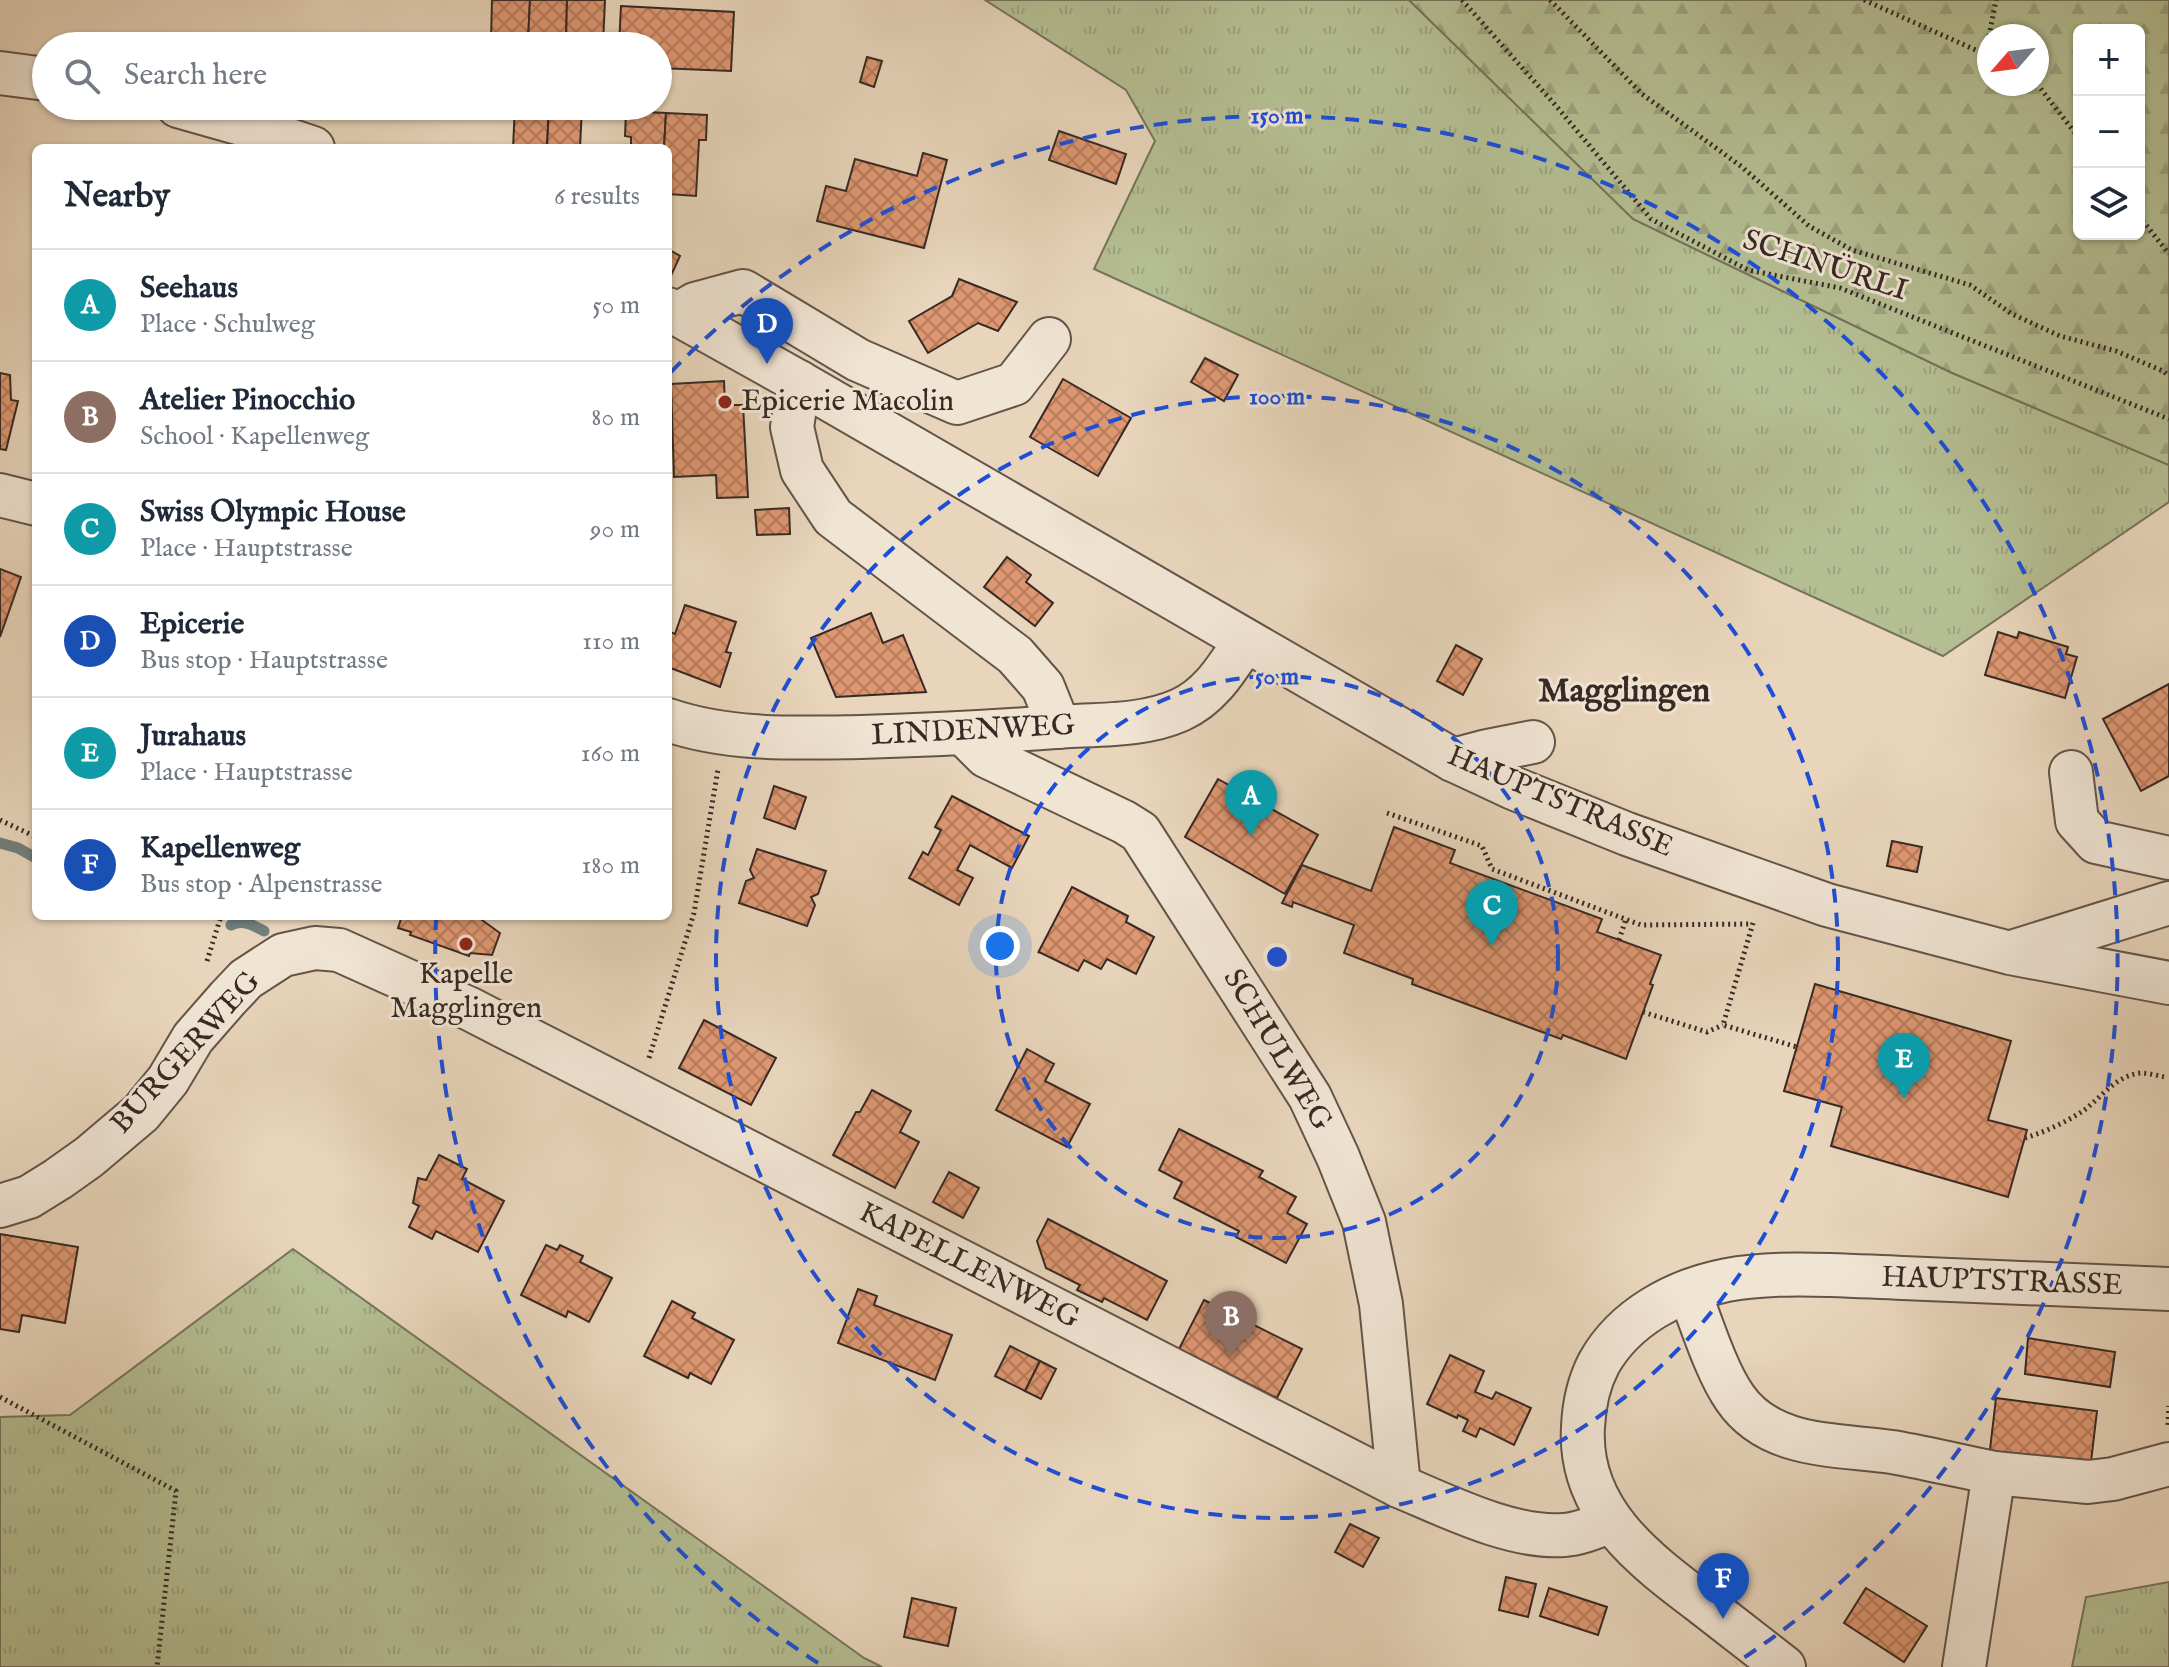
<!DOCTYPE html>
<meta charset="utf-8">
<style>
body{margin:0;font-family:"IM FELL English",serif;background:#f6f6f7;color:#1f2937}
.controls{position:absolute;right:24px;top:24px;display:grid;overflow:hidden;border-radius:12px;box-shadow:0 2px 6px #0004}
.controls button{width:72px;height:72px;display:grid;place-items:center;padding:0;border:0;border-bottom:2px solid #e0e1e3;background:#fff;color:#1f2937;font:40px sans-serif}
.compass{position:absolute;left:1977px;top:24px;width:72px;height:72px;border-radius:50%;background:#fff;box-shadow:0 2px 6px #0004;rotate:242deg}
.you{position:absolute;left:1000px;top:946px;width:28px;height:28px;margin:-20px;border:6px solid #fff;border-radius:50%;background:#1a73e8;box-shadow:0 0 0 12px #1a73e833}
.badge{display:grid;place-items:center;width:52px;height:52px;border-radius:50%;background:#111827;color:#fff;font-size:26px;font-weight:700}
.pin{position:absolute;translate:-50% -66px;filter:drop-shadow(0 2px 4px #0008)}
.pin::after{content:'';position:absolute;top:42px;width:28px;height:24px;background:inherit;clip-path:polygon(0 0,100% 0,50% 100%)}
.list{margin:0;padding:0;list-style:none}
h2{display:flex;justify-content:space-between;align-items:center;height:104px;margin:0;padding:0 32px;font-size:34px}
h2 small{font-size:26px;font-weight:400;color:#747a83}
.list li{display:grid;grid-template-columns:52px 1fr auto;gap:24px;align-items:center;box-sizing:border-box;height:112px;padding:0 32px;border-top:2px solid #e0e1e3}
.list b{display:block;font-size:30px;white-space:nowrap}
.list p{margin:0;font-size:26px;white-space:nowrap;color:#747a83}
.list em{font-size:26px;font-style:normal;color:#747a83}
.icon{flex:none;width:44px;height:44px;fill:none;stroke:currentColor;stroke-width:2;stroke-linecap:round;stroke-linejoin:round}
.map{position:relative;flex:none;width:2169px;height:1667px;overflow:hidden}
.search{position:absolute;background:#fff;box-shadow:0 2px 6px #0004;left:32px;top:32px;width:640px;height:88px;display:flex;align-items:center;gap:20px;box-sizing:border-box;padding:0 28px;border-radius:44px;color:#747a83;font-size:30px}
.panel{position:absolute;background:#fff;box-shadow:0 2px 6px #0004;left:32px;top:144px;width:640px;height:776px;border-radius:12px}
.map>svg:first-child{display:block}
.grass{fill:url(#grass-tufts);stroke:#76745b;stroke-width:2}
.forest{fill:url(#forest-firs);stroke:#76745b;stroke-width:2;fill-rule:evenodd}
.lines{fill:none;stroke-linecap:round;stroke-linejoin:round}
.stream{stroke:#717f7c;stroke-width:11}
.building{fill:url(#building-cross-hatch);stroke:#372924;stroke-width:2}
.minor-casing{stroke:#63544a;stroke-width:46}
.path{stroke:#372924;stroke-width:5;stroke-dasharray:2 4;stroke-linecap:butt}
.minor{stroke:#f0e4d3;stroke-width:42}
.ring{fill:none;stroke:#1d4ed8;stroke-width:4;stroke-dasharray:14 10}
.poi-dot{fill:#8f2418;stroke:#f0e4d3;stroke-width:3}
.labels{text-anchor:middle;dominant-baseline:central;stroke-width:6;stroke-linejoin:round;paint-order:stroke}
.street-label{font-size:30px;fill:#372924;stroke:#f0e4d3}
.poi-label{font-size:30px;fill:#372924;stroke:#f0e4d3;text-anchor:start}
.quarter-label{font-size:34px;font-weight:bold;fill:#372924;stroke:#f0e4d3}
.centre{fill:#1d4ed8;stroke:#f0e4d3;stroke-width:4}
.ring-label{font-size:24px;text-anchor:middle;font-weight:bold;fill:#1d4ed8;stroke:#f0e4d3;stroke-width:6;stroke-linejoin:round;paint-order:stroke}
</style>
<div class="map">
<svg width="2169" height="1667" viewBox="0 0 2169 1667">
<defs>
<pattern id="grass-tufts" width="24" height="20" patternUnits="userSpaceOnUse" patternTransform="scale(2)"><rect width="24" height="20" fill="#b4be92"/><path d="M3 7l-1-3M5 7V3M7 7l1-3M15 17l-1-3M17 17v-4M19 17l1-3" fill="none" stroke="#9ba37e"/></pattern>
<pattern id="forest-firs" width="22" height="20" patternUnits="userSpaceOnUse" patternTransform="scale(2)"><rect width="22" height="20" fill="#b4be92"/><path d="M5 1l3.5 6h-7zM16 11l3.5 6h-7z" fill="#9ba37e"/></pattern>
<pattern id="building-cross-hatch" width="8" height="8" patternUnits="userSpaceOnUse" patternTransform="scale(2)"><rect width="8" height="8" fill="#de9771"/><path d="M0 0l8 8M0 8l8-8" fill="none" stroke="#b57b5d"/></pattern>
</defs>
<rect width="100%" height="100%" fill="#e8d5bb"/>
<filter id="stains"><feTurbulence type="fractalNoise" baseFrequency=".0025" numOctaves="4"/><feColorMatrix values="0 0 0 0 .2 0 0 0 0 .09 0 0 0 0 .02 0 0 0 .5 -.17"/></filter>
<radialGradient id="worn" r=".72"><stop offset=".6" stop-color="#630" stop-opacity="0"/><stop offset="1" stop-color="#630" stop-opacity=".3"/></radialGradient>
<g class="grass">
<polygon points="985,0 1409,0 1633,219 1950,372 2169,465 2169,502 1943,656 1094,269 1155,141 1126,90"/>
<polygon points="293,1249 864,1658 882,1667 0,1667 0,1417 70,1415"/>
<polygon points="2169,1582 2169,1667 2072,1667 2086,1597"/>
</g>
<path class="forest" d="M1409,0H2169V465L1950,372L1633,219ZM2079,30H2139V234H2079ZM1989,36H2037V84H1989Z"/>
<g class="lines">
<g class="stream">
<polyline points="0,843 18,848 36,858"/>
<path d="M231,925C243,919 253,925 264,931"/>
</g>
</g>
<g class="building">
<polygon points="492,0 530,0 528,41 491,39"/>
<polygon points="530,0 567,0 566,43 528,41"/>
<polygon points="567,0 605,0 603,44 566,43"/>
<polygon points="621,6 734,12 731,71 658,68 658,46 619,46"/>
<polygon points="345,34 446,40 446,46 344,46"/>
<polygon points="867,57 882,61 874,87 860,82"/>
<polygon points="515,106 549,106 547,148 513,148"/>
<polygon points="549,106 589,106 589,108 582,107 580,148 547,148"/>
<polygon points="626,111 666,113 664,148 631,148 631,137 625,136"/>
<polygon points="666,113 707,115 706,140 699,140 696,196 668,194 668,148 664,148"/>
<polygon points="1059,131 1126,154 1116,184 1049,160"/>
<polygon points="923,153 947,160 924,248 817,221 826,186 846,191 855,159 917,176"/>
<polygon points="668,249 680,256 668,282"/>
<polygon points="959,279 1017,302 998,331 978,323 928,353 909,321 952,296"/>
<polygon points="1205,358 1238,375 1224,401 1191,382"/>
<polygon points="0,373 10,375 11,400 18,401 6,450 0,449"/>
<polygon points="1063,379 1131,418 1098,476 1030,437"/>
<polygon points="724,381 725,405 743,405 748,497 717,498 716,475 674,477 671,384"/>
<polygon points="789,508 790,534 757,535 755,510"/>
<polygon points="1007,557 1031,575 1026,582 1053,603 1035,626 984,587"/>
<polygon points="0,569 21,577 0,637"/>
<polygon points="685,605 736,622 726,652 731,653 720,687 668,667 668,631 675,634"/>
<polygon points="871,613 883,643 903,635 926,692 836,697 811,638"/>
<polygon points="1998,632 2017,638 2019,632 2068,647 2066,654 2077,657 2065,698 1985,675"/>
<polygon points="1456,645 1482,659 1463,695 1437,681"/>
<polygon points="2169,684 2169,776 2141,791 2103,719"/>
<polygon points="1218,779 1318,835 1285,894 1185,837"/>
<polygon points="774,786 806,797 795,829 764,818"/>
<polygon points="952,796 1029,836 1012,868 970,845 957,870 973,878 959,905 909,878 923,852 928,855 941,830 935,827"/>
<polygon points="1394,827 1455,850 1450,863 1602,919 1597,932 1661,955 1650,984 1653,985 1626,1059 1563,1035 1561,1039 1412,984 1413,979 1344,953 1354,925 1293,902 1292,907 1282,903 1302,865 1371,891"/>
<polygon points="1892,841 1922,847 1917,872 1887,866"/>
<polygon points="757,849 826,871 818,894 811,897 815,905 807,926 739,903 746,881 754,878 750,870"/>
<polygon points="1072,887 1128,916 1126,922 1154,937 1136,974 1107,959 1101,969 1084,960 1078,971 1039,952 1038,953"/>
<polygon points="402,916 476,916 482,918 482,920 500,933 492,955 470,953 469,956 410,935 411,932 398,928"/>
<polygon points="1815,984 2011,1041 1988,1120 2027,1130 2008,1197 1831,1146 1842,1107 1784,1091"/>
<polygon points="704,1020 776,1058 751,1105 679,1068"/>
<polygon points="1027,1049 1054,1064 1045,1081 1090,1104 1067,1147 996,1110"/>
<polygon points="872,1090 911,1111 900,1132 919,1142 895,1188 833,1155 856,1112 860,1112"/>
<polygon points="1179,1129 1263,1171 1259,1177 1296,1197 1287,1213 1307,1224 1286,1263 1236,1237 1239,1231 1174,1198 1182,1182 1159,1170"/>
<polygon points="439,1155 467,1169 462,1179 504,1201 478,1252 436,1231 432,1239 409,1227 419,1206 413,1203 418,1178 426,1180"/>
<polygon points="949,1172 979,1188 963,1218 933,1202"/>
<polygon points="1048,1219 1167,1281 1147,1320 1104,1298 1102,1302 1077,1290 1080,1285 1046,1268 1037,1241"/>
<polygon points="0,1234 78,1247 65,1323 22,1315 19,1332 0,1329"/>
<polygon points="546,1245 557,1250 560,1245 583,1256 580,1262 612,1278 589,1322 568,1311 566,1317 521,1295"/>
<polygon points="858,1289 877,1296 874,1305 952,1335 935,1380 838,1343"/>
<polygon points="1204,1300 1302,1349 1277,1398 1179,1349"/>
<polygon points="672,1301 695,1313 692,1318 734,1340 711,1384 690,1373 688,1378 644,1356"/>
<polygon points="2028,1338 2115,1352 2110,1387 2025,1374"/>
<polygon points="1010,1346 1040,1361 1025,1391 995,1376"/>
<polygon points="1450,1355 1484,1371 1475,1392 1492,1399 1496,1392 1531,1408 1514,1445 1480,1428 1476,1437 1463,1431 1468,1420 1458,1415 1457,1418 1427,1404"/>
<polygon points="1040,1361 1056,1369 1041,1399 1025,1391"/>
<polygon points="1996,1398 2097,1411 2090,1470 1989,1458"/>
<polygon points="1350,1524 1379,1538 1363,1567 1335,1552"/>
<polygon points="1506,1577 1536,1584 1528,1617 1499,1610"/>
<polygon points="1549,1588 1607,1607 1598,1635 1540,1616"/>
<polygon points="1866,1588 1927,1626 1904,1662 1844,1623"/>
<polygon points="912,1598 956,1608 948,1646 904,1637"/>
</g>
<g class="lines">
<defs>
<g id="minor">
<polyline points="0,73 46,79"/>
<polyline points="178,106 245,125 313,148"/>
<polyline points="668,309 799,382 1453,760 1513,788 1627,834 1827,905 2010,953 2169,983"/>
<polyline points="678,314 695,304 743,291 858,360 957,403 1014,384 1049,339"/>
<polyline points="799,382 792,427 802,470 833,517 1015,655 1043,687 1059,727"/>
<polyline points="0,495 36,504"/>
<path d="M668,720C730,741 796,738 861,737C925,735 990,732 1055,727C1096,724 1142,727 1180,710C1211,696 1227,668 1245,641"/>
<polyline points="964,734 986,756 1124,822 1140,832 1310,1097 1338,1157 1364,1222 1381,1304 1399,1486"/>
<polyline points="1453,760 1487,751 1533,742"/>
<polyline points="2071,772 2077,821 2096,842 2169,858"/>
<polyline points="2015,951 2169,903"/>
<path d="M0,1206L29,1197L58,1179L89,1157L141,1113L168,1080L193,1038L228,998L246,979L283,955L315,948L339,950L470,1009L1399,1486C1447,1506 1512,1539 1564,1535C1580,1534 1596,1527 1611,1521"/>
<path d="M1689,1291C1701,1322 1716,1371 1735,1398C1770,1449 1837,1444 1892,1452C1926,1458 1960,1466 1994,1473"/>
<path d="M1784,1667C1757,1646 1730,1625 1703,1604C1643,1559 1578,1510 1583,1427C1584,1404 1588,1384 1599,1363C1625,1317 1676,1290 1727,1280C1781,1270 1847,1276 1903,1278C1991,1282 2080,1285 2169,1289"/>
<polyline points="1964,1667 1994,1473 2088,1482 2113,1479 2169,1464"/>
</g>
</defs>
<use href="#minor" class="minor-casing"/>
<g class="path">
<polyline points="1462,0 1557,107 1651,219 1748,270 1840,288 2169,419"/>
<polyline points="1550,0 1642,94 1742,167 1809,226 1852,250 1970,285 2012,314 2060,336 2116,351 2163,371 2169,376"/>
<polyline points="1864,0 1989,56"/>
<polyline points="1989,36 1996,0"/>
<polyline points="1986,54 1989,38"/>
<polyline points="2037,84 2079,138"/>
<polyline points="2139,216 2169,254"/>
<polyline points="1387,813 1482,846 1492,869 1641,925 1752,924"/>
<polyline points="0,820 36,837"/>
<polyline points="1753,923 1723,1025 1797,1047"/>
<polyline points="1619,940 1626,919"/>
<polyline points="207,961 221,916"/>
<polyline points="1643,1012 1707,1032 1723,1025"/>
<polyline points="649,1058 694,913 718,769"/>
<path d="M2025,1138C2045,1132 2066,1122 2083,1111C2101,1098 2116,1075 2141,1073C2149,1073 2158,1076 2166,1077"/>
<polyline points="0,1397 176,1491 157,1667"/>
<polyline points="2168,1425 2169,1406"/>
</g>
<use href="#minor" class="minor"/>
</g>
<g class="ring">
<circle cx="1277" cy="957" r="281"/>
<circle cx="1277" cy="957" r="561"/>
<path d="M818 1663A842 842 0 0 1 436 920M671 372A842 842 0 1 1 1736 1663"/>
</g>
<g class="poi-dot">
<circle cx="725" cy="402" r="8"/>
<circle cx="466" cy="944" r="8"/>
</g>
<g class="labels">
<g class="street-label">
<text transform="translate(1825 266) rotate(18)">SCHNÜRLI</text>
<text transform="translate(973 731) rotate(-3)">LINDENWEG</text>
<text transform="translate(1560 802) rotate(23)">HAUPTSTRASSE</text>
<text transform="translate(1277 1050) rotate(59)">SCHULWEG</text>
<text transform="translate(186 1053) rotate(-48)">BURGERWEG</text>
<text transform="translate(969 1266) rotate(27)">KAPELLENWEG</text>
<text transform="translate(2002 1282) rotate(2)">HAUPTSTRASSE</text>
</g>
<g class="poi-label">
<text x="741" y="402">Epicerie Macolin</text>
<text x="466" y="975" text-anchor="middle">Kapelle<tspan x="466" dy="34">Magglingen</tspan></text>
</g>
<g class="quarter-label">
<text x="1624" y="691">Magglingen</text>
</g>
</g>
<circle cx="1277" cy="957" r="12" class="centre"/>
<g class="ring-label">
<text x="1277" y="123">150 m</text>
<text x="1277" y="404">100 m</text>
<text x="1277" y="684">50 m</text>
</g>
<rect width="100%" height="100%" filter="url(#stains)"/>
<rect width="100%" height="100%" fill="url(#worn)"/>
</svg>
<div class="controls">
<button>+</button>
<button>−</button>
<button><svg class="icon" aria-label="layers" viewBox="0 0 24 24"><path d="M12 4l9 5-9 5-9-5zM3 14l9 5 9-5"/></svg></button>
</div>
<svg class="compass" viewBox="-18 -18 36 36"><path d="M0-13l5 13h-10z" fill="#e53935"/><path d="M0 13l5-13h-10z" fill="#747a83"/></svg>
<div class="you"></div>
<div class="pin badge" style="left:1251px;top:836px;background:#0f9aa8">A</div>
<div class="pin badge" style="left:1231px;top:1357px;background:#8d6e63">B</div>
<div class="pin badge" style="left:1492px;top:946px;background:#0f9aa8">C</div>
<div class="pin badge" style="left:767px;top:364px;background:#1a4fb4">D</div>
<div class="pin badge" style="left:1904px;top:1099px;background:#0f9aa8">E</div>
<div class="pin badge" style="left:1723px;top:1619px;background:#1a4fb4">F</div>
<div class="search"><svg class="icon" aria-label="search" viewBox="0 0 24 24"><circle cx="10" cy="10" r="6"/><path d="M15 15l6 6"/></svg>Search here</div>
<section class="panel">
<h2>Nearby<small>6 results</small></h2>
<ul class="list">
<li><span class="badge" style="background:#0f9aa8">A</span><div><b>Seehaus</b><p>Place · Schulweg</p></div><em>50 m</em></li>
<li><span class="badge" style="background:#8d6e63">B</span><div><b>Atelier Pinocchio</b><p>School · Kapellenweg</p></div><em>80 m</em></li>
<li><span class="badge" style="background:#0f9aa8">C</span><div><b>Swiss Olympic House</b><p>Place · Hauptstrasse</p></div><em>90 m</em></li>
<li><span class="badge" style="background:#1a4fb4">D</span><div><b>Epicerie</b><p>Bus stop · Hauptstrasse</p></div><em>110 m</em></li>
<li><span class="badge" style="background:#0f9aa8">E</span><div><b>Jurahaus</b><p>Place · Hauptstrasse</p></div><em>160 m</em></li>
<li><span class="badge" style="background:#1a4fb4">F</span><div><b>Kapellenweg</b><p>Bus stop · Alpenstrasse</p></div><em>180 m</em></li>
</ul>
</section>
</div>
